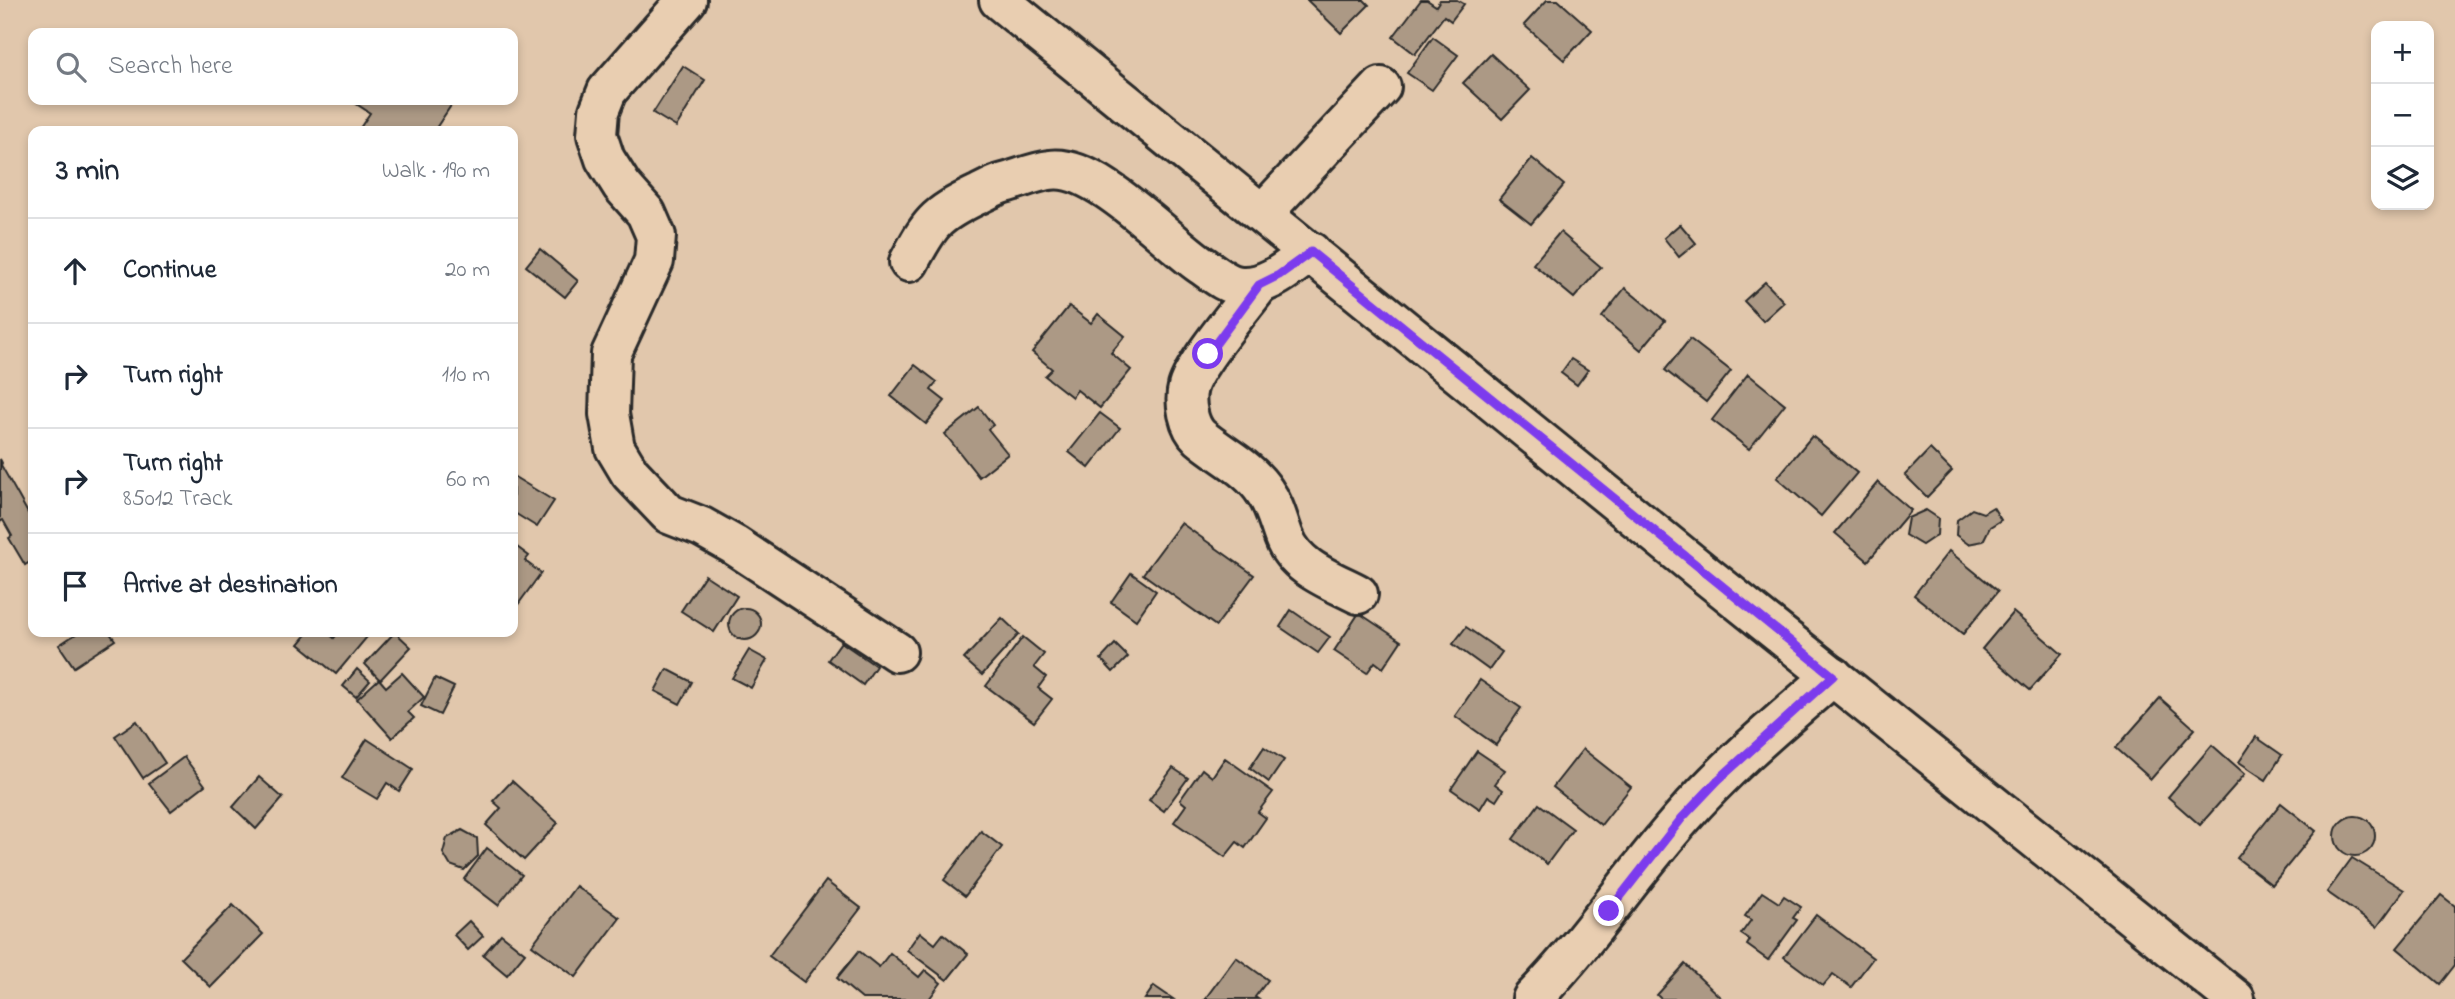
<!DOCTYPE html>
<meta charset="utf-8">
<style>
body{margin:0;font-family:"Indie Flower",sans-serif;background:#f2f2f3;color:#1f2937}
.controls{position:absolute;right:21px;top:21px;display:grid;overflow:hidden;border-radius:14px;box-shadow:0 4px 10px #0003}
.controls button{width:63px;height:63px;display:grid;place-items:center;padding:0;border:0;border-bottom:2px solid #e0e1e3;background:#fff;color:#1f2937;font:35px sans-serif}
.stop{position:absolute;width:21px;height:21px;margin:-16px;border:5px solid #7c3aed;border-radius:50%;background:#fff}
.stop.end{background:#7c3aed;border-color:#fff;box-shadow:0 2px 7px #0008}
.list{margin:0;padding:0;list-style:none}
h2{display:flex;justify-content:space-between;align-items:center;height:91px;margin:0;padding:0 28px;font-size:30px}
h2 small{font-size:23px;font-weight:400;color:#747a83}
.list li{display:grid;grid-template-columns:46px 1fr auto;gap:21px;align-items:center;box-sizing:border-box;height:105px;padding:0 28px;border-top:2px solid #e0e1e3}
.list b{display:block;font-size:26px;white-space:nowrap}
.list p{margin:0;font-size:23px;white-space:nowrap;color:#747a83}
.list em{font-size:23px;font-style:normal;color:#747a83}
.icon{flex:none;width:38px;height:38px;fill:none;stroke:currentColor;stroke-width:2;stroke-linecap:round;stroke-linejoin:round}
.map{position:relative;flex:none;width:2455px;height:999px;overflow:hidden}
.search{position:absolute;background:#fff;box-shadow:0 4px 10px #0003;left:28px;top:28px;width:490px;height:77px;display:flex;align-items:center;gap:18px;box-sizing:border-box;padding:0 24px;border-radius:14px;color:#747a83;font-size:26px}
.panel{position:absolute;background:#fff;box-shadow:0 4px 10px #0003;left:28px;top:126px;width:490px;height:511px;border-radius:14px}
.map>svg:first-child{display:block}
.building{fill:#ac9985;stroke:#2b2b2b;stroke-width:2}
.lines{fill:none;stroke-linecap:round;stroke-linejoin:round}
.minor-casing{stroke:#2b2b2b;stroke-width:44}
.tertiary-casing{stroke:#2b2b2b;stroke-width:44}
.minor{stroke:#e9ceb1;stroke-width:38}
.tertiary{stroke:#e9ceb1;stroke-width:38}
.route{stroke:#7c3aed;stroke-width:9}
</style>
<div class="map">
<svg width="2455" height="999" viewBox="0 0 2455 999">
<rect width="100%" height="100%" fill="#e1c7ac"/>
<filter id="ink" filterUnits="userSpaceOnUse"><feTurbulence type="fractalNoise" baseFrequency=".0143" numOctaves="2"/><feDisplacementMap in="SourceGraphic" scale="14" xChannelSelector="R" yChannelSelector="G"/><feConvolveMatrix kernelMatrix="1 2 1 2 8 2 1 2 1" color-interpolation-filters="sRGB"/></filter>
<g filter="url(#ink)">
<g class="building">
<polygon points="1307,0 1364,0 1369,5 1341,33"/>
<polygon points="1421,0 1427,0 1436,6 1440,0 1457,0 1464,4 1451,21 1444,16 1415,54 1393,37"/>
<polygon points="1547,0 1558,0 1592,30 1564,60 1524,25"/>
<polygon points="1433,37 1458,55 1432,90 1407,73"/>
<polygon points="1491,54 1530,90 1502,119 1463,83"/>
<polygon points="683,66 705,80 676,127 653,113"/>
<polygon points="358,100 446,100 452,104 434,131 358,131 370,113 355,103"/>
<polygon points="1532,158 1564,185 1531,224 1499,199"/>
<polygon points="1680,224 1696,243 1679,257 1664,238"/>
<polygon points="1560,232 1601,267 1574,298 1533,264"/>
<polygon points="540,249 578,281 565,297 526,266"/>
<polygon points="1765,282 1784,302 1763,321 1744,301"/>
<polygon points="1625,288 1665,321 1641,350 1602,317"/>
<polygon points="1069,306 1091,323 1098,314 1125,336 1111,353 1131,370 1100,408 1077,390 1072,397 1045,376 1052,369 1032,352"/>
<polygon points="1690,339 1731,371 1706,402 1665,370"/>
<polygon points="1571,359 1588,370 1577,385 1561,373"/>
<polygon points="915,365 937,382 931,390 945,401 926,424 891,396"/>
<polygon points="1748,374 1785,404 1749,449 1712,420"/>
<polygon points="979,407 993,425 988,429 1008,454 979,477 945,434"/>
<polygon points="1100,413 1120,428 1089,468 1069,452"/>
<polygon points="1812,436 1857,473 1821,516 1777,478"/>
<polygon points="1930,449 1952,471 1927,497 1905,475"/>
<polygon points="0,459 2,463 1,465 33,522 33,560 25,565 9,538 12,536 3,520 0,522"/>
<polygon points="513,476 554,501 537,527 513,512"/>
<polygon points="1878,482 1911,510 1868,561 1835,533"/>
<polygon points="1993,507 2001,520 1990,527 1983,541 1968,544 1956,535 1957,520 1972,509 1983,513"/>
<polygon points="1926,510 1938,518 1937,535 1922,545 1905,535 1908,518"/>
<polygon points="1181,523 1254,575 1216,626 1143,574"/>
<polygon points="513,544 529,556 525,561 541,573 514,610"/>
<polygon points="1949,551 1998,591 1963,634 1914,595"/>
<polygon points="1131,573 1156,591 1136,620 1111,602"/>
<polygon points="705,575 737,596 714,632 681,611"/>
<circle cx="745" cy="624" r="16"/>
<polygon points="1291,610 1330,637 1318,653 1280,627"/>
<polygon points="2013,612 2062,654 2030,690 1982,649"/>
<polygon points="1359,613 1401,641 1383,668 1375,662 1367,673 1334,651"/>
<polygon points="1002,618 1019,634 982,675 964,659"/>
<polygon points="1466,627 1502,652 1489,670 1453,644"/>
<polygon points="79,632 109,632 115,640 74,667 59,645"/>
<polygon points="309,632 327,632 334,638 339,632 361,632 367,637 336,674 299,644"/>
<polygon points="395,632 411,647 380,680 365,664"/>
<polygon points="1023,637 1044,654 1034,667 1046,677 1038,688 1052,699 1034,722 986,686"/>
<polygon points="841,642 876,666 863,685 828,660"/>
<polygon points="1115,644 1128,657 1113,672 1101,659"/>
<polygon points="749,650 767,660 751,688 732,678"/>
<polygon points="357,669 370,681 356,697 343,686"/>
<polygon points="667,669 692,682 680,704 655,691"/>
<polygon points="402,673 424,697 408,712 414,718 392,738 357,699 379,679 386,687"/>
<polygon points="435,678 454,687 440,715 421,706"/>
<polygon points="1480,680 1521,708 1496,745 1455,716"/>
<polygon points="2160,698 2195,729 2151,779 2116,748"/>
<polygon points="137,721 165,763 143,778 115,736"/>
<polygon points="2256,737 2282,755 2266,780 2239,762"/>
<polygon points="367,739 413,769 399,791 387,783 377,799 342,778"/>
<polygon points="2212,745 2245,774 2200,825 2168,797"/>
<polygon points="1264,747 1284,760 1269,782 1250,768"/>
<polygon points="1583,749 1631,787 1601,825 1553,787"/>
<polygon points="1477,751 1505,770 1495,784 1503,790 1496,801 1488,796 1480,809 1451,789"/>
<polygon points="184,757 205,785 171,811 149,783"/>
<polygon points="1225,758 1273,792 1258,812 1266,818 1245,848 1237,842 1225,857 1174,822 1186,805 1180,800 1202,769 1212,777"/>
<polygon points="1173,768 1188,778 1164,811 1149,800"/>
<polygon points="259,777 283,798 256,829 233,807"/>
<polygon points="512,781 558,823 524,860 486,825 501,808 493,801"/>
<polygon points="2281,803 2316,831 2272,885 2237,858"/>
<polygon points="1539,804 1573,829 1547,864 1513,839"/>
<circle cx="2355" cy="836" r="20"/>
<polygon points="462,830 477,838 478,856 464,870 450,865 443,853 447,838"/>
<polygon points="981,831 1002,847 965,896 944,880"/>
<polygon points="487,848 522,875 498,905 464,879"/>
<polygon points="2352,858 2404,890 2377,927 2327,892"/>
<polygon points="826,881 861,908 804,982 769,956"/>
<polygon points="576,886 620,918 576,977 532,945"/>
<polygon points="1762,892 1779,903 1784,896 1801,907 1793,918 1797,920 1768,960 1747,945 1750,940 1741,934 1751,920 1745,916"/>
<polygon points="2441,895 2455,906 2455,965 2440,984 2397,948"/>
<polygon points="233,905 263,934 211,987 181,958"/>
<polygon points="1816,915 1873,958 1851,987 1833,974 1823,986 1784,957"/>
<polygon points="469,921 483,936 468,950 454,935"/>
<polygon points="920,932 935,944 943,934 968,954 947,980 907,950"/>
<polygon points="501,934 525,953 507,975 483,955"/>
<polygon points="859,951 879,967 890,953 919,977 925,970 941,983 929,999 862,999 837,978"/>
<polygon points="1236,957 1268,980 1255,997 1258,999 1205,999"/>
<polygon points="1685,964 1721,998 1720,999 1661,999 1657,995"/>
<polygon points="1154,986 1173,999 1145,999"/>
</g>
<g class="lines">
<defs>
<g id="minor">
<polyline points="687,0 607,91 599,111 597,135 605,159 622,186 646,213 656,236 654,261 611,354 609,414 615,448 630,473 669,514 702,527 734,545 897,652"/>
<polyline points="1263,213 1381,87"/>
<path d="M909,262C930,223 934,216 975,196C984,192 993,186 1004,183C1019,179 1034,172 1050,170C1095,163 1163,238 1200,264C1212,272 1226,285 1241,286C1268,288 1291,266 1311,252"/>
<path d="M1259,285C1242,308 1195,362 1188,387C1184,402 1188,426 1200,437C1221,455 1250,468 1265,492C1275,506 1278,521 1284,537C1295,568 1331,580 1358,594"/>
<path d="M1532,999C1587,943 1630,877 1682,818C1727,766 1781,721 1833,676"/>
</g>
<polyline id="tertiary" points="999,0 1701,571 2235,999"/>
</defs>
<use href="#minor" class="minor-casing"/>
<use href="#tertiary" class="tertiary-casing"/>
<use href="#minor" class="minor"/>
<use href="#tertiary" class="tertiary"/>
</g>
</g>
<g class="lines" filter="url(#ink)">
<polyline class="route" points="1208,354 1259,285 1279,275 1311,252 1833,676 1718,780 1682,818 1609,911"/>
</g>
</svg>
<div class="controls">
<button>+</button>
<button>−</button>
<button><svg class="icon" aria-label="layers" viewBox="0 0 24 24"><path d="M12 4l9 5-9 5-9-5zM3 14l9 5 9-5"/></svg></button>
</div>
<div class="stop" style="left:1208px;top:354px"></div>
<div class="stop end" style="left:1609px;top:911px"></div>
<div class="search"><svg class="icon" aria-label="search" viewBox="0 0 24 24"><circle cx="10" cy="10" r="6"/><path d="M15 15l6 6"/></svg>Search here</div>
<section class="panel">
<h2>3 min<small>Walk · 190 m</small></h2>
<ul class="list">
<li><svg class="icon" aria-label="ahead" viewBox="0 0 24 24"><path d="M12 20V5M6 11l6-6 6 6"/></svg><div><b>Continue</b></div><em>20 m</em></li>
<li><svg class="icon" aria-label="right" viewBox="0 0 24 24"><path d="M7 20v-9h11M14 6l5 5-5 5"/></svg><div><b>Turn right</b></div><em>110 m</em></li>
<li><svg class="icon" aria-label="right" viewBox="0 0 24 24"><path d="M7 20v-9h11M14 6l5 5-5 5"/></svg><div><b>Turn right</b><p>85012 Track</p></div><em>60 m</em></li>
<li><svg class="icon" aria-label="arrive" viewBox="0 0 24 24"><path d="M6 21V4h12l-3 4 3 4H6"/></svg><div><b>Arrive at destination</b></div></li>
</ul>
</section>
</div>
